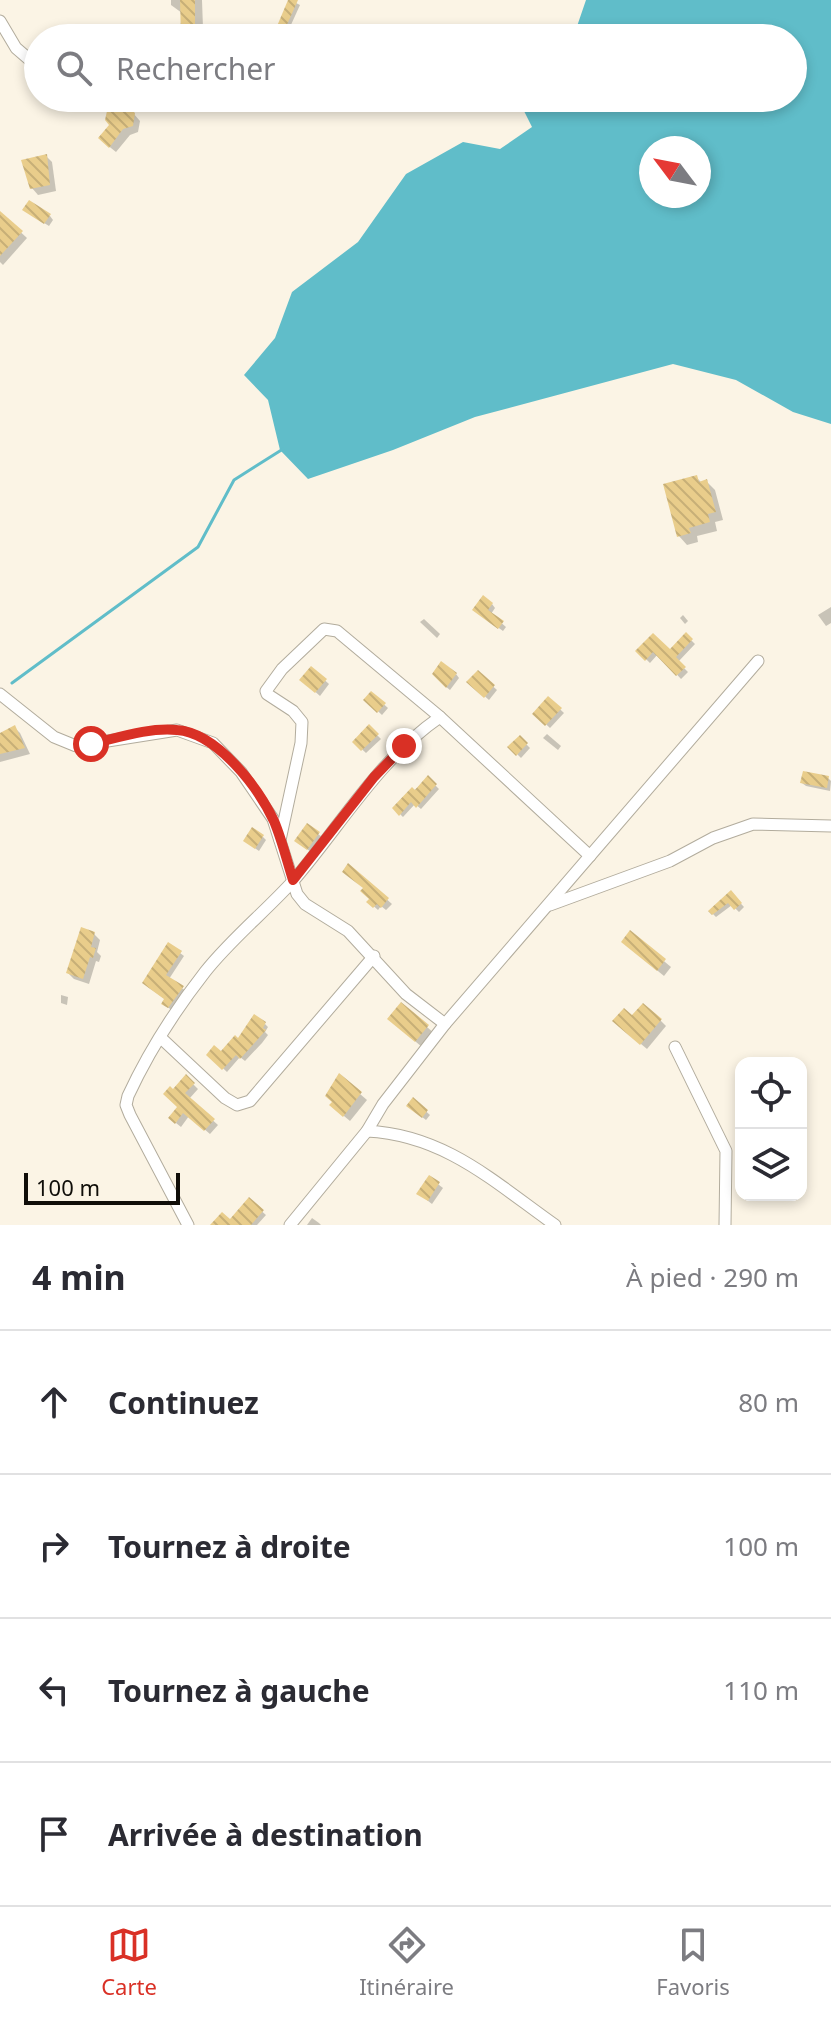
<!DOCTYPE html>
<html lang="fr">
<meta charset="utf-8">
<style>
body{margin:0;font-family:"Noto Sans",sans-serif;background:#f7f7f7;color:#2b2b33}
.controls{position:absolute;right:24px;bottom:24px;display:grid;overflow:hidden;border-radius:16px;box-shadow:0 4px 12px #0003}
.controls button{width:72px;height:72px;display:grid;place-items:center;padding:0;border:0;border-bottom:2px solid #e1e1e2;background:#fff;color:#2b2b33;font:40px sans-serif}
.compass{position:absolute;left:639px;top:136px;width:72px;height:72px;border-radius:50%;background:#fff;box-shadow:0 4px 12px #0003;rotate:302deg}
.scale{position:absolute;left:24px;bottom:20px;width:156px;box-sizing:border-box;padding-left:8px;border:4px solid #100e09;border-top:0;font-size:22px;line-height:28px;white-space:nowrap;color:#100e09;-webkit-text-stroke:6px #fbf4e5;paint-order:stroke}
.stop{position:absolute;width:24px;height:24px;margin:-18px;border:6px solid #d93025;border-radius:50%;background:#fff}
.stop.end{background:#d93025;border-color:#fff;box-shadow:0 2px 8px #0008}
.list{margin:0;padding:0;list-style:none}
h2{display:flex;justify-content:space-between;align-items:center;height:104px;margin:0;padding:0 32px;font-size:34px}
h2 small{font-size:26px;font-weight:400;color:#7c7c81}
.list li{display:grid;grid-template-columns:52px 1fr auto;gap:24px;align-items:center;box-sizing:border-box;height:144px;padding:0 32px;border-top:2px solid #e1e1e2}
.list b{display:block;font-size:30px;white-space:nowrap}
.list em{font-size:26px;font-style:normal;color:#7c7c81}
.icon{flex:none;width:44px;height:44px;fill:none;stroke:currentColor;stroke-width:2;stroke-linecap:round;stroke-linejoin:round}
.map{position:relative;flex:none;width:831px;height:1225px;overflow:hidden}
.search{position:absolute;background:#fff;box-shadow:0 4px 12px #0003;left:24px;right:24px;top:24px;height:88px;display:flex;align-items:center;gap:20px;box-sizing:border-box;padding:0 28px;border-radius:44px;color:#7c7c81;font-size:30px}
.sheet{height:680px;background:#fff}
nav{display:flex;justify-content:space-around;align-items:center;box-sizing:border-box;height:112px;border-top:2px solid #e1e1e2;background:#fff;font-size:22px;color:#7c7c81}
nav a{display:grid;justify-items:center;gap:4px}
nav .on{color:#d93025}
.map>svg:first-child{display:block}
.water{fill:#60bdc9;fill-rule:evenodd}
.shadow{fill:#0003}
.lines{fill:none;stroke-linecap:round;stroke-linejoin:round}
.stream{stroke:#60bdc9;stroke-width:3}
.building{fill:url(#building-back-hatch)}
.minor-casing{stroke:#b2ac9d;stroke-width:13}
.minor{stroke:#fff;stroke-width:11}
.route{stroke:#d93025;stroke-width:10}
</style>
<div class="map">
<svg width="831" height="1225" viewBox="0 0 831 1225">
<defs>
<pattern id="building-back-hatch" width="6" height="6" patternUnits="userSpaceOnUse" patternTransform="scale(2)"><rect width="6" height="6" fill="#e9cd8b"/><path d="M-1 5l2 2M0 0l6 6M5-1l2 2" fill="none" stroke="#c7af77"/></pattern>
</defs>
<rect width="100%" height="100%" fill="#fbf4e5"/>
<path class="water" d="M586,0H831V424L793,412L736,380L673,364L475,417L393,450L308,479L280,450L268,400L244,375L275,338L292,292L358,242L406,174L463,142L500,149L532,127L524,111L544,98H793V38H573ZM651,148H699V196H651Z"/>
<g class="shadow">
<polygon points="171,0 202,0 203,28 239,27 248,38 183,38 182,13 171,5"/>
<polygon points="290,0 300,5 285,38 273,38"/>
<polygon points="111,98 128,98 133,113 140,121 138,132 130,135 116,152 106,144 114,108"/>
<polygon points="46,156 52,162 56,191 38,195 32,188"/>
<polygon points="28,213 50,216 53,220 49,226"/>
<polygon points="3,216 27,238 3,265 0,262 0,220"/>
<polygon points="696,477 702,483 707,482 715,490 723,520 715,522 717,531 697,536 698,542 687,545 679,536"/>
<polygon points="492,604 495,608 491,614 506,627 503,631 478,613"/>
<polygon points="831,607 831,623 826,626 818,615"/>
<polygon points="683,615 688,621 685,624 680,618"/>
<polygon points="424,619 440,634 437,638 420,622"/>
<polygon points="686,635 695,644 678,662 688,672 681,679 658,654 650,663 638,651 670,652"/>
<polygon points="311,668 329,684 320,696 302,680"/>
<polygon points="478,673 497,690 489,700 469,682"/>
<polygon points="456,674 459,678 450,690 445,686"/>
<polygon points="371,693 388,708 382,715 366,700"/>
<polygon points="549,699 564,713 550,728 535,714"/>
<polygon points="14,727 20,733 30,754 0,762 0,735"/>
<polygon points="369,727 381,739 366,753 354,742"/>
<polygon points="547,734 561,746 558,750 543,738"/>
<polygon points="520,738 530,748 521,758 510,747"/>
<polygon points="428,778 439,789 421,809 415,804 403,817 394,808"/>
<polygon points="828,778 831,781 830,791 806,786 802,783"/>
<polygon points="318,834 322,837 311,852 300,844"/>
<polygon points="263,837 266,840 259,851 249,844"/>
<polygon points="349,866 392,904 386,910 381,906 378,910 369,902 372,899"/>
<polygon points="731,893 744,907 739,912 732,905 716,917 710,911"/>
<polygon points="630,933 671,967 664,976 630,948"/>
<polygon points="94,934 100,940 97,952 101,956 99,962 96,961 89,984 74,979 68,973"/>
<polygon points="168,944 184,956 169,979 186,991 172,1010 167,1007 166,1000 148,987"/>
<polygon points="61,995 68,997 67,1005 61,1003"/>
<polygon points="401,1005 434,1033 422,1047 396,1025"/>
<polygon points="633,1018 660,1020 666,1026 647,1049 621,1027"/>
<polygon points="265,1024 268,1027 265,1032 268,1035 262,1043 245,1061 240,1057 227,1072 209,1055 221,1054"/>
<polygon points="339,1076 367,1100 350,1121 338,1111"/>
<polygon points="186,1077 198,1089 189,1099 218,1125 210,1134 189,1116 181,1127 176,1123"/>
<polygon points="413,1100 430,1115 426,1120 412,1109"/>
<polygon points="430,1178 443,1188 432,1204 423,1197"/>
<polygon points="249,1200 266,1215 257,1225 220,1225 230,1222"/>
<polygon points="312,1218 319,1223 321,1225 307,1225"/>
</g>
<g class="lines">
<polyline class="stream" points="12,683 198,547 234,480 283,449"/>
</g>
<g class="building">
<polygon points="180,0 195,0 195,26 240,25 240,38 181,38"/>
<polygon points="288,0 298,0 281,38 272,38"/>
<polygon points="109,98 125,98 128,107 135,113 133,126 123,129 109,148 98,138 109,125 105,120 107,111 111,107"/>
<polygon points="47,154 50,185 30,189 21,160"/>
<polygon points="29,200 51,214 44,224 22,210"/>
<polygon points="0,211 23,231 0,256"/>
<polygon points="697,475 699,482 707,479 716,512 708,514 710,522 689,528 691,533 677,537 663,484"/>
<polygon points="483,595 493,603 488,610 504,621 498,629 472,610"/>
<polygon points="686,632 693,639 676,657 686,667 676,676 653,652 645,661 635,651 653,633 670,649"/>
<polygon points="441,661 457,673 446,688 432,674"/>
<polygon points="311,666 327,679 315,693 299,680"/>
<polygon points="478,670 495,685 484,698 466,682"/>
<polygon points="371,691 386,703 377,713 363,700"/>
<polygon points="548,696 562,708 545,726 532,714"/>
<polygon points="369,724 379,734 361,751 352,742"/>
<polygon points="15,725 25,748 0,754 0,733"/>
<polygon points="520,735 528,743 516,756 507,747"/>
<polygon points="803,771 829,776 827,788 800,783"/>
<polygon points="428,775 437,784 416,808 411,802 399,816 392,808 412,787 415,790"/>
<polygon points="307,823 320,832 307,850 294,841"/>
<polygon points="252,827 264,835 255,849 243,841"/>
<polygon points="348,863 389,898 381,908 377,904 373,908 366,902 369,899 360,891 363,888 342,872"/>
<polygon points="731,890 742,903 734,910 728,903 712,915 708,911"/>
<polygon points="81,927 95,932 91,947 96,948 93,958 90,957 83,979 66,973"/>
<polygon points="630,930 666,959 657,971 621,942"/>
<polygon points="168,942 182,951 166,975 184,986 168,1008 161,1004 164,999 142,983"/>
<polygon points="401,1002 429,1025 415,1042 387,1019"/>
<polygon points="643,1003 662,1019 640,1045 612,1021 624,1008 632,1015"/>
<polygon points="254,1014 266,1022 263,1028 266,1030 240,1059 236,1055 222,1070 206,1055 214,1045 221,1051 235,1035 238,1038"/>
<polygon points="339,1073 362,1092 343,1117 329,1105 332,1102 325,1096"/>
<polygon points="186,1074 195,1083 185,1093 215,1119 204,1131 183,1113 175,1124 168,1118 177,1107 163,1094 170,1086 173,1089"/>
<polygon points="413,1097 428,1110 422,1118 406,1106"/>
<polygon points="429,1175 440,1182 428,1201 416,1194"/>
<polygon points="249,1197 264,1210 251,1225 210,1225 222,1212 230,1219"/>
</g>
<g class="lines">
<defs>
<g id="minor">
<polyline points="0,21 16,48 38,67"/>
<polyline points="0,694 54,737 76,746 177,730 213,743 241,772 273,819 297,894 305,904 348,931 406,994 445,1024"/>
<polyline points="280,840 301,743 302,722 293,711 267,694 266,691 282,669 324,629 337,631 440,717"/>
<polyline points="550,905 670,861 713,838 753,824 831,826"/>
<polyline points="161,1038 225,1098 237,1105 250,1101 374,956"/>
<polyline points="675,1047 726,1151 725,1225"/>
<path d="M367,1131C445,1135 494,1182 555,1225"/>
<path d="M188,1225L130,1115L126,1105L128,1096C148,1053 176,1009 205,972C231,939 266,911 294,880C342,824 378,760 440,717L590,856"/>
<polyline points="290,1225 367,1131 383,1104 445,1024 758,661"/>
</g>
</defs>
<use href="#minor" class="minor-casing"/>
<use href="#minor" class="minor"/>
</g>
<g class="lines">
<path class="route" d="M91,744C117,738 149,727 177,730C217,733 258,787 274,821C282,840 287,861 293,880L374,777L404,746"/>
</g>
</svg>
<div class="controls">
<button><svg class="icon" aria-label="locate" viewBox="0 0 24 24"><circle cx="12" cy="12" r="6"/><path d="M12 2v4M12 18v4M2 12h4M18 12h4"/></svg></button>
<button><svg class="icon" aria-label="layers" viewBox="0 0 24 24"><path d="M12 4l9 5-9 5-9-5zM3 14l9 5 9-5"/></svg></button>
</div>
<svg class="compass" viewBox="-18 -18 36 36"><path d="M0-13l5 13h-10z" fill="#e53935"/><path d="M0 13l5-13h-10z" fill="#7c7c81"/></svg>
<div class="scale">100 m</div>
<div class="stop" style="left:91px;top:744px"></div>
<div class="stop end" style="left:404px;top:746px"></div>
<div class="search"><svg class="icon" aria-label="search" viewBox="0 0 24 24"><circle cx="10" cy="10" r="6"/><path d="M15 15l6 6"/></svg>Rechercher</div>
</div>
<section class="sheet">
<h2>4 min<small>À pied · 290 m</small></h2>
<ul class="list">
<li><svg class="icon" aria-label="ahead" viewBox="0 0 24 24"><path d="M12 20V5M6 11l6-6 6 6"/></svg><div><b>Continuez</b></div><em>80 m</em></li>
<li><svg class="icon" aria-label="right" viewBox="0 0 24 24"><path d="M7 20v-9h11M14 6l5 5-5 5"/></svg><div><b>Tournez à droite</b></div><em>100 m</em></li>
<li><svg class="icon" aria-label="left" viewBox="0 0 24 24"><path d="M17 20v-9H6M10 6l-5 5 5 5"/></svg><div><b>Tournez à gauche</b></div><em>110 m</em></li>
<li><svg class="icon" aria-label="arrive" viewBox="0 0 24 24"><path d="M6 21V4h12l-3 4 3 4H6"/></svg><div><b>Arrivée à destination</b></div></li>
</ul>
</section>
<nav>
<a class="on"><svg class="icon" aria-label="map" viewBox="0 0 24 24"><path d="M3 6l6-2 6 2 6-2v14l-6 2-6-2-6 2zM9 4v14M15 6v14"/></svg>Carte</a>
<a><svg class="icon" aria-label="directions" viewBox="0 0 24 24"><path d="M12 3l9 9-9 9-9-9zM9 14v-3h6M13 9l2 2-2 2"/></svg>Itinéraire</a>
<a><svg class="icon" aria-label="saved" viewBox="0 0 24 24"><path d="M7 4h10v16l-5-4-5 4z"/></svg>Favoris</a>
</nav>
